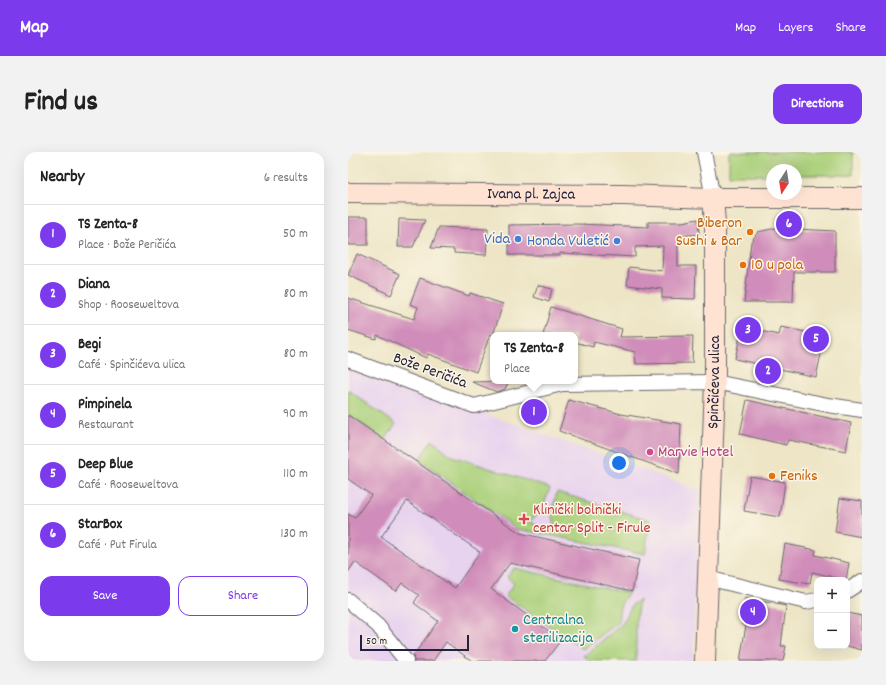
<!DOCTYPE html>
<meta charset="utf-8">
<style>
body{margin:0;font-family:Dekko,sans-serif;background:#f2f2f2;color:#222}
.controls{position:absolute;right:12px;bottom:12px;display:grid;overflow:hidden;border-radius:8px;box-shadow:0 4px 16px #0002}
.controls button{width:36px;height:36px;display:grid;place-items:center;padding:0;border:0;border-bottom:1px solid #e0e0e0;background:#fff;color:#222;font:20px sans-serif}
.compass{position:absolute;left:418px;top:12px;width:36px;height:36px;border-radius:50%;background:#fff;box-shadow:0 4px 16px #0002;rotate:192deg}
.scale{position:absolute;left:12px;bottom:10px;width:109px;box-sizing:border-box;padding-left:4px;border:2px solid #22223b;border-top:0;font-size:11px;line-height:14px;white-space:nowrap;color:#22223b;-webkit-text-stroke:3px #fcf5e5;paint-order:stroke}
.you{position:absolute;left:271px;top:311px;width:14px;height:14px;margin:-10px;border:3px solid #fff;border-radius:50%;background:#1a73e8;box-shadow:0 0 0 6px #1a73e833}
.badge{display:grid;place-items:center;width:26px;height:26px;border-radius:50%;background:#7c3aed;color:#fff;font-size:13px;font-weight:700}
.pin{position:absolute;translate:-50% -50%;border:2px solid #fff;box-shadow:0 1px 4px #0006}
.popup{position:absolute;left:142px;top:180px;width:88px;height:52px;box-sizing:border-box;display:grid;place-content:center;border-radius:8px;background:#fff;filter:drop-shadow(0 1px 3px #0005);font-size:13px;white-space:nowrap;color:#767676}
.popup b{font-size:15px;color:#222}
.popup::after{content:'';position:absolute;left:50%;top:100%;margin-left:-8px;border:8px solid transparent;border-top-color:#fff}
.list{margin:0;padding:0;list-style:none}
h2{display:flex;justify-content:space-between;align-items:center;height:52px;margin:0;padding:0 16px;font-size:17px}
h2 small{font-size:13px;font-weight:400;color:#767676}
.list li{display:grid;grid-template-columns:26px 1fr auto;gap:12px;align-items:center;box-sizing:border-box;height:60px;padding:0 16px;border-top:1px solid #e0e0e0}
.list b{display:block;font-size:15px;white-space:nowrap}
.list p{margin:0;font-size:13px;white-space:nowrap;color:#767676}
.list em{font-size:13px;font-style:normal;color:#767676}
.actions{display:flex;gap:8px;padding:12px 16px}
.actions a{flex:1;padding:9px 0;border:1px solid #7c3aed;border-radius:12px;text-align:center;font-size:14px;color:#7c3aed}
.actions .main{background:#7c3aed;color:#fff}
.map{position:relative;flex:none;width:514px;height:509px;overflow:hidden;border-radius:12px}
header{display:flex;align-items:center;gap:24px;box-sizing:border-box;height:56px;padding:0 20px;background:#7c3aed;color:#fff}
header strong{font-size:19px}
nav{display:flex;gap:22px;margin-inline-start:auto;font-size:14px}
.intro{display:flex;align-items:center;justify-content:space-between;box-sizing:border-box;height:96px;padding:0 24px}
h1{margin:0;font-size:28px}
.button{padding:10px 18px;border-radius:12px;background:#7c3aed;color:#fff;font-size:14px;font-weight:700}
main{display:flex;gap:24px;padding:0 24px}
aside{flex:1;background:#fff;border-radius:12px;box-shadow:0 4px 16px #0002}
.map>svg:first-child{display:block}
.built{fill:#e7d2ef}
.grass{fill:#aad07a;stroke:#66795a}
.building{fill:#d08cba;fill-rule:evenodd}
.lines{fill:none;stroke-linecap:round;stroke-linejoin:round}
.street-casing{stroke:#69666b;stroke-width:16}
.secondary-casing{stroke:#69666b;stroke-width:22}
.street{stroke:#fff;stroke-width:14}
.secondary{stroke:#fee3d2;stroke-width:20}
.food-dot{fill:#e8710a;stroke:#fcf5e5;stroke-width:1.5}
.shop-dot{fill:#3f7fe0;stroke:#fcf5e5;stroke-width:1.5}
.hotel-dot{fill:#d1479c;stroke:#fcf5e5;stroke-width:1.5}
.health-dot{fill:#e0444e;stroke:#fcf5e5;stroke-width:1.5}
.culture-dot{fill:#0f9aa8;stroke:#fcf5e5;stroke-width:1.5}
.labels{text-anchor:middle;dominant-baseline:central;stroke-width:3;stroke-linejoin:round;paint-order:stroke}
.street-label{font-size:16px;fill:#22223b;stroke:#fcf5e5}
.food-label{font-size:16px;fill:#c56008;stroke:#fcf5e5;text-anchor:start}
.shop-label{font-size:16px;fill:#366cbe;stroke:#fcf5e5;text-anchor:end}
.hotel-label{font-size:16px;fill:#b23c85;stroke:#fcf5e5;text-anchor:start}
.health-label{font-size:16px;fill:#be3a42;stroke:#fcf5e5;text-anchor:start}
.culture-label{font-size:16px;fill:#0d838f;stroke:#fcf5e5;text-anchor:start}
</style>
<header>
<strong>Map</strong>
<nav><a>Map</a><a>Layers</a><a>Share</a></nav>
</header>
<div class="intro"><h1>Find us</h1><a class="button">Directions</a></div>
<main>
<aside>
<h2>Nearby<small>6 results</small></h2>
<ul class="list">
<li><span class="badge">1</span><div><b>TS Zenta-8</b><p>Place · Bože Peričića</p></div><em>50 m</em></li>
<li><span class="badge">2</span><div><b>Diana</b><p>Shop · Rooseweltova</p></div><em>80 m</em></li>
<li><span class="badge">3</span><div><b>Begi</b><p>Café · Spinčićeva ulica</p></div><em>80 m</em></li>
<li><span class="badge">4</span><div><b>Pimpinela</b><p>Restaurant</p></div><em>90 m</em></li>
<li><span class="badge">5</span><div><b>Deep Blue</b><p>Café · Rooseweltova</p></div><em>110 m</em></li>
<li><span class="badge">6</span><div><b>StarBox</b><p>Café · Put Firula</p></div><em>130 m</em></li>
</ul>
<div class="actions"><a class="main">Save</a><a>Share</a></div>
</aside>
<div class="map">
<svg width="514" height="509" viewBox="0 0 514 509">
<rect width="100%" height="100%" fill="#fcf5e5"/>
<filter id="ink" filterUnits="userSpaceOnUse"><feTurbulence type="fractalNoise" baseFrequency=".025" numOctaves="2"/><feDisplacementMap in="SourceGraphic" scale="8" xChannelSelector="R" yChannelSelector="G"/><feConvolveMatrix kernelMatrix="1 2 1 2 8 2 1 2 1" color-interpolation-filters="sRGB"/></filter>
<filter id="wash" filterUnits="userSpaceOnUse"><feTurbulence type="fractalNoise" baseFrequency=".012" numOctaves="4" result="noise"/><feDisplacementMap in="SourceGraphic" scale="16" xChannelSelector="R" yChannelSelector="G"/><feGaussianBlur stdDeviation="0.9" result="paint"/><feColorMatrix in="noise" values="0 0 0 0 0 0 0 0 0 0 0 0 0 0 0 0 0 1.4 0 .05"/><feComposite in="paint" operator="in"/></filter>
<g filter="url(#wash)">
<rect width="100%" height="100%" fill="#ede5c5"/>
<polygon class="built" points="0,216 113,253 352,338 345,509 0,509"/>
<g class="grass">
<polygon points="381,0 505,0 505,23 448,23 448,18 424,18 424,23 381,23"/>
<polygon points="0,238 48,272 37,288 0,262"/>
<polygon points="84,288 104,304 202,336 195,355 182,370 197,377 205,377 206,366 203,363 209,340 302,368 297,402 169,377 71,308"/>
<path d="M166,416L281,441C272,451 270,457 271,470L235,497L157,444L166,432L159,425Z"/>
<polygon points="291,448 288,469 288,509 242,509 236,504 275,471 284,453"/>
</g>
<g id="blocks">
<g class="building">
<rect x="0" y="65" width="20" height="28"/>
<polygon points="51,67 77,68 65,95 50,95"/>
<polygon points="350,67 351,82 330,84 330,114 348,114 347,147 314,146 314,137 279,133 281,115 314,119 315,94 287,95 287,105 212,101 212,103 161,103 161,73 230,72 300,75 300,70 334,70"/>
<polygon points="91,75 140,77 138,103 106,101 106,97 83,96"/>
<polygon points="428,76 487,79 487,120 446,120 445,150 396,150 403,90 410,80"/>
<polygon points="9,102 52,122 43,143 0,123"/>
<polygon points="72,126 121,144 122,141 155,152 145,183 142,183 128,220 80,202 78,206 29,183 28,187 0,178 0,146 66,167 70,155 62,152"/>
<polygon points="190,133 204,137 201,150 186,145"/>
<polygon points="203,155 274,177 272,185 345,184 344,211 288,212 287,200 246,190 245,195 227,190 227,183 195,183"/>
<polygon points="394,175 431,183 433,175 477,184 468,225 387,207"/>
<polygon points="161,229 157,237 149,240 124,230"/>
<polygon points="221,248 273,262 333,272 331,322 211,279"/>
<polygon points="399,248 503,271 498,299 440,288 438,293 392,282"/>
<path d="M0,263L172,381L291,408L284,439L162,411L143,437L213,488L197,509H124L98,490L85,509H66L65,504L90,469L66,451L71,443L54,431L48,439L7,410L0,420V362L7,366L23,343L0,327ZM59,349L132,400L107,436L33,385Z"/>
<polygon points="402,324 437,330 432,365 396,359"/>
<polygon points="492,346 514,349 514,385 487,380"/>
<polygon points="437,392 468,398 467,403 501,411 498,428 464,420 462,432 431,427"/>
<polygon points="397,446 438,454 433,494 438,494 435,509 392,509 398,473 394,472"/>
<polygon points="499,461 514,464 514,498 499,494"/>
</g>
</g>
</g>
<g filter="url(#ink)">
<use href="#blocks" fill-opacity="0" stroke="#69666b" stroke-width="1"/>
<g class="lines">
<defs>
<g id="street">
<polyline points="356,0 365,46"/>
<polyline points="0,207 126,254 214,232 367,230 480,253 514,258"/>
<polyline points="359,426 458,450 469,448"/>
<polyline points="499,439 514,429"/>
<polyline points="0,448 30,474 58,509"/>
</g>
<g id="secondary">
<path id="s1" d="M0,41L275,43L365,46H514"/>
<path id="s2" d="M357,509L367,230V71L365,46"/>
</g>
</defs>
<use href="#street" class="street-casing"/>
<use href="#secondary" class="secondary-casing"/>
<use href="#street" class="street"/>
<use href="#secondary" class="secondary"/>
</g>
</g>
<g class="food-dot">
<circle cx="402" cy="80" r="4"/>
<circle cx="395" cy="113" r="4"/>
<circle cx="424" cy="324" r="4"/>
</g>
<g class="shop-dot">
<circle cx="170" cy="87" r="4"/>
<circle cx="269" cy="89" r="4"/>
</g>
<circle class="hotel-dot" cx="302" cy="300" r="4"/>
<path class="health-dot" d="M174 361h4v4h4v4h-4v4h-4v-4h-4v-4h4z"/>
<circle class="culture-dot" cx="167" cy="477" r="4"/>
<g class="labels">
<g class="street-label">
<text stroke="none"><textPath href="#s1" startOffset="183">Ivana pl. Zajca</textPath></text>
<text transform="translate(82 219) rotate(20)">Bože Peričića</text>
<text stroke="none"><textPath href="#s2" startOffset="279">Spinčićeva ulica</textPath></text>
</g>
<g class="food-label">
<text x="394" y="71" text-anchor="end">Biberon<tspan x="394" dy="18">Sushi &amp; Bar</tspan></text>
<text x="403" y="113">10 u pola</text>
<text x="432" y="324">Feniks</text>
</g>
<g class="shop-label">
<text x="162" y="87">Vida</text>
<text x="261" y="89">Honda Vuletić</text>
</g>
<g class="hotel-label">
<text x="310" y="300">Marvie Hotel</text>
</g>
<g class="health-label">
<text x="185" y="358">Klinički bolnički<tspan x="185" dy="18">centar Split - Firule</tspan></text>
</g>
<g class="culture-label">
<text x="175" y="468">Centralna<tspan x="175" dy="18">sterilizacija</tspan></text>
</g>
</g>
</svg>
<div class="controls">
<button>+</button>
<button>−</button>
</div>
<svg class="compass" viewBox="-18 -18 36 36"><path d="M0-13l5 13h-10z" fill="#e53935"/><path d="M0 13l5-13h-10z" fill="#767676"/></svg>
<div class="scale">50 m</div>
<div class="you"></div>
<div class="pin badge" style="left:186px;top:260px">1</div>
<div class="popup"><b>TS Zenta-8</b>Place</div>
<div class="pin badge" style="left:420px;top:219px">2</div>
<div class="pin badge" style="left:400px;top:178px">3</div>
<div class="pin badge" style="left:405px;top:460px">4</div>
<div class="pin badge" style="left:468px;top:187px">5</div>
<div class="pin badge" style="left:441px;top:72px">6</div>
</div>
</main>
